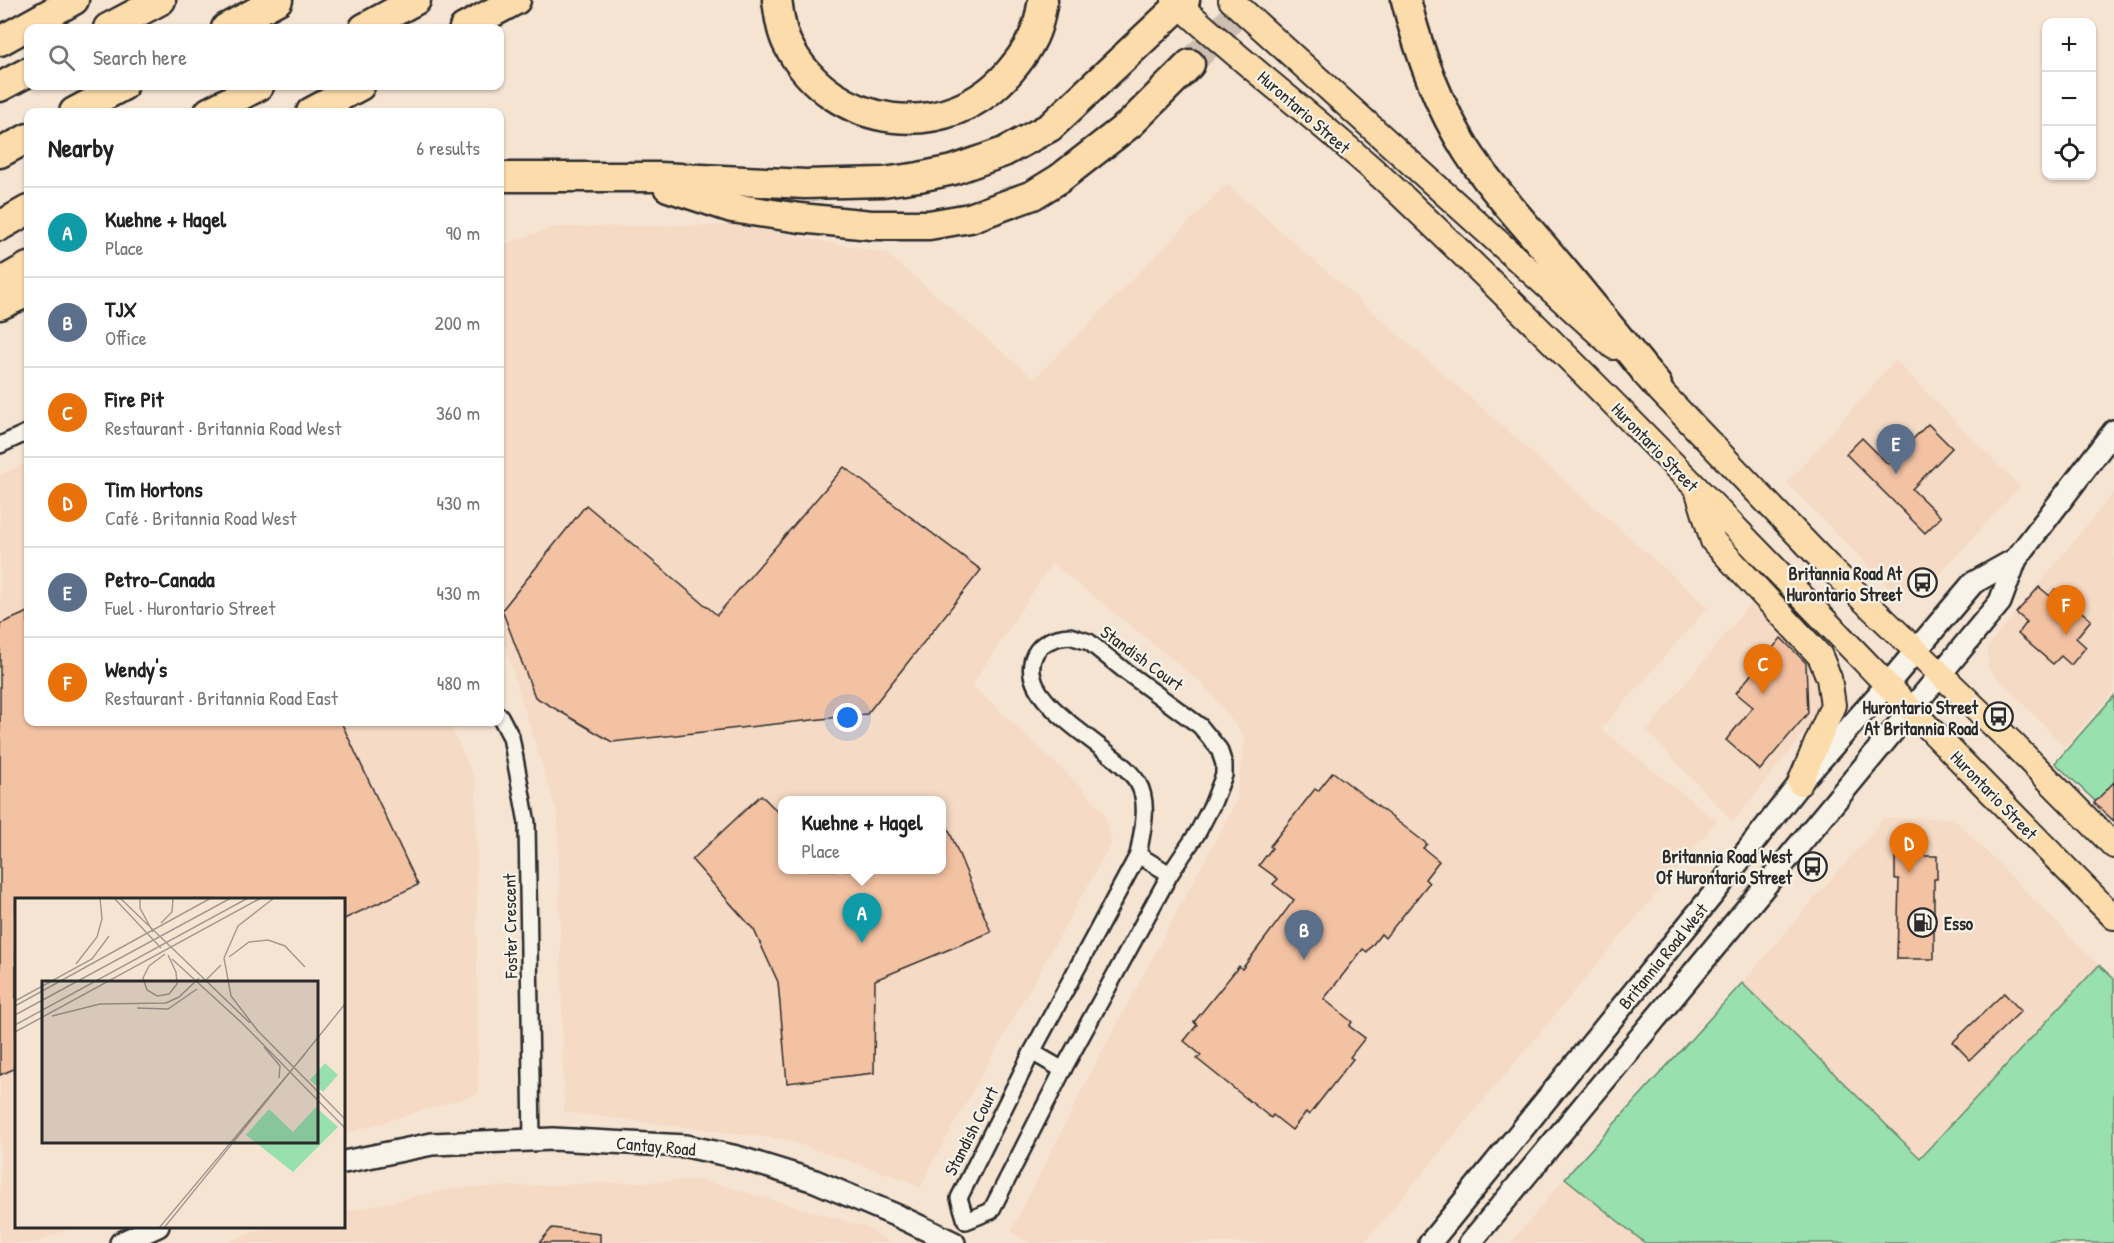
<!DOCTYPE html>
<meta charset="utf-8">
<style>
body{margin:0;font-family:"Patrick Hand",sans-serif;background:#f2f2f2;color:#222}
.controls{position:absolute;right:18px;top:18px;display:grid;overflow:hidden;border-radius:12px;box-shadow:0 2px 4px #0004}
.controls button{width:54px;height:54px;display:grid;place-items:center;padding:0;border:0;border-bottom:2px solid #e0e0e0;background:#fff;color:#222;font:30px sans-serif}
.you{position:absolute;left:848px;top:718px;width:21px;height:21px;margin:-15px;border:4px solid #fff;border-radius:50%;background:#1a73e8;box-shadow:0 0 0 9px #1a73e833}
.badge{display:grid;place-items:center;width:39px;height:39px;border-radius:50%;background:#2b2b2b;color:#fff;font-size:20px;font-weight:700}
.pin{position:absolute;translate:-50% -50px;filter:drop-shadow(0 2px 3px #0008)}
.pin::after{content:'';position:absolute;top:32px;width:21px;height:18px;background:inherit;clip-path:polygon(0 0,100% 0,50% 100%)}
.popup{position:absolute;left:778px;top:796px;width:168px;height:78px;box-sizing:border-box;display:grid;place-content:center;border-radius:12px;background:#fff;filter:drop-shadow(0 2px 4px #0005);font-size:20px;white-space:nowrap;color:#767676}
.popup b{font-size:22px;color:#222}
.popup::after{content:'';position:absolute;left:50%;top:100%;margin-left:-12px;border:12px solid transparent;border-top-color:#fff}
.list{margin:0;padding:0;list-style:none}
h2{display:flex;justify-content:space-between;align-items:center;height:78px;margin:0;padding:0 24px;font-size:26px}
h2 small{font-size:20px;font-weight:400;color:#767676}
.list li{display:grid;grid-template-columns:39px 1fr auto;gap:18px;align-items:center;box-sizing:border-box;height:90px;padding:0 24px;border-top:2px solid #e0e0e0}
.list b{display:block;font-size:22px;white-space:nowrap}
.list p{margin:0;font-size:20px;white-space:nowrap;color:#767676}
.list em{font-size:20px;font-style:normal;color:#767676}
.icon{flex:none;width:33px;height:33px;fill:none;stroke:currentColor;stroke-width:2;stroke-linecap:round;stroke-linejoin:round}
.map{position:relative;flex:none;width:2114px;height:1243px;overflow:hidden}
.search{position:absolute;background:#fff;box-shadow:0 2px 4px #0004;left:24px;top:24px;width:480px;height:66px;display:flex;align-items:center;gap:15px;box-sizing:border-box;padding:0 21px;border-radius:12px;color:#767676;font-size:22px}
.panel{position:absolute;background:#fff;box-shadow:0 2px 4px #0004;left:24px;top:108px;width:480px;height:618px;border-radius:12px}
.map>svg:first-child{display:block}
.built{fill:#f5dac5;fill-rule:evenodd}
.green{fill:#98e1af;stroke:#62866d;stroke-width:1.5}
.building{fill:#f3c2a3;stroke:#2b2b2b;stroke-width:1.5}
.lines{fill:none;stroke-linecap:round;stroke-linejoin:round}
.highway-tunnel{stroke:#cdbfb1;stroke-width:28;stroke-dasharray:28 14;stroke-linecap:butt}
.street-casing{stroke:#2b2b2b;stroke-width:20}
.secondary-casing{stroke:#2b2b2b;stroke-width:26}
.primary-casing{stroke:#2b2b2b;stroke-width:28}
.highway-casing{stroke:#2b2b2b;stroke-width:33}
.street{stroke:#f7f3e8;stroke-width:15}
.secondary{stroke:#f7f3e8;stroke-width:21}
.primary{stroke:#fddcac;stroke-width:24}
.highway{stroke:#fddcac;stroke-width:28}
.labels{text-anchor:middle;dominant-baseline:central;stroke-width:4.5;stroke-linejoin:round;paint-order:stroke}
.street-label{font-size:18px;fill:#2b2b2b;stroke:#f7f3e8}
.poi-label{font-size:18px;font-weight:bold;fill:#2b2b2b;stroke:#f7f3e8;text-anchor:end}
.inset-road{fill:none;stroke:#a59a90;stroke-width:1.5}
.view{fill:#2b2b2b;fill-opacity:0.15;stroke:#2b2b2b;stroke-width:3}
.inset-edge{fill:none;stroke:#2b2b2b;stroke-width:3}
</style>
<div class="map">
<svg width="2114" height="1243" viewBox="0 0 2114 1243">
<rect width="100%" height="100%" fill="#f6e4d3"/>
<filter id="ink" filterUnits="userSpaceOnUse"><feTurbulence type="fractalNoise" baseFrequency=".0167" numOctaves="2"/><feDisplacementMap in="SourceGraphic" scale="12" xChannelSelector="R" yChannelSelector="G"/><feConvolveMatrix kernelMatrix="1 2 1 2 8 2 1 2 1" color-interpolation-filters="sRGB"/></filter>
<g filter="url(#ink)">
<g class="built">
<path d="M1227,184L1708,607L1601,729L1717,821L1364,1243H1029L1011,1231L1097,1061L1236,802L1245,737L1203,684L1052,563L972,685L1081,787L1104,812L1112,842L933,1162L920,1188L906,1180L786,1140L564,1112L558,816L500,631V245L555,227L740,225L886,253L1034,379ZM782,800H942V870H782Z"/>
<polygon points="1895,360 2020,487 1925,590 1888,586 1787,483"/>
<polygon points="28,462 28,722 449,722 476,783 478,1094 344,1134 344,900 16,900 16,1226 72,1227 35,1243 0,1243 0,475"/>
<polygon points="2114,492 2114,691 2065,747 1988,668 1988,646"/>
<polygon points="1758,594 1819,663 1819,715 1733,822 1647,731"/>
<polygon points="1884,818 1953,818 2099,965 1920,1159 1742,983"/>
<polygon points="1565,1178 1645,1243 1511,1243"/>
<polygon points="703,1180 866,1227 891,1243 225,1243 254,1232 279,1227 344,1226 344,1212 453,1188"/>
</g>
<g class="green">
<polygon points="2114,696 2114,819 2055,763"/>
<polygon points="2099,965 2114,979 2114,1243 1645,1243 1565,1178 1742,983 1920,1158"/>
</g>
<g class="building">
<polygon points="1928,424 1952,448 1912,489 1941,517 1925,533 1846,454 1862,438 1888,464"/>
<polygon points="844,467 981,570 867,714 612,742 535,697 502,610 586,505 717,615"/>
<polygon points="2039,587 2050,596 2055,589 2091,620 2076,638 2086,647 2071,665 2061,656 2053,664 2018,634 2027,622 2016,613"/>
<polygon points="28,612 28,722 341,722 418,885 344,919 344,900 16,900 16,1068 0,1075 0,624"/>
<polygon points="1781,638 1806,663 1808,713 1760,770 1726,740 1753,707 1736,693"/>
<polygon points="1333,772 1427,844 1423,848 1439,861 1425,879 1429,883 1385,938 1381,934 1367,952 1363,949 1324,999 1352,1022 1349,1026 1365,1038 1350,1057 1353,1059 1309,1115 1306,1112 1292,1130 1273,1115 1271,1118 1197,1059 1201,1055 1184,1041 1197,1025 1194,1022 1239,966 1242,969 1294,900 1273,884 1278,879 1259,865 1272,848 1270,846 1315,789 1318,791"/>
<polygon points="2114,782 2114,821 2094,803"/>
<polygon points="761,795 783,817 783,870 942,870 942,813 991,932 875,980 874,1073 787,1083 778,982 754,930 692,860"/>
<polygon points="1895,856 1937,856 1937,879 1934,879 1934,959 1897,959 1899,879 1895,879"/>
<polygon points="2004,993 2021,1011 1970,1060 1953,1042"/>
<polygon points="552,1228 600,1234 600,1243 539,1243"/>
</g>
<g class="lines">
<polyline class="highway-tunnel" points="1190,64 1249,0"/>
<defs>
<g id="street">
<polyline points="0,445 28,432"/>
<path d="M1070,636L1089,642L1125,671L1200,726L1219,749L1224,764V775L1213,803L1198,832L1170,874L1065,1066L991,1211L966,1221L959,1198L1032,1052L1138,855C1142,833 1150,803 1138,783C1117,747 1011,703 1035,654C1042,641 1056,637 1070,636Z"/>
<polyline points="500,716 511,737 527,823 532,1140"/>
<polyline points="1138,855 1170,874"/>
<polyline points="1032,1052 1063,1070"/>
</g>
<g id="secondary">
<polyline points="344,1162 432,1144 553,1139 686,1146 737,1157 815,1181 900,1217 954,1243"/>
<polyline points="121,1243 158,1226"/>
<polyline points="1430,1243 1714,893 1800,783 1887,685 1973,583 2016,559"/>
<polyline points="1470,1243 2000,602 2016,559 2114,431"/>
</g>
<g id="primary">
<path d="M1174,0C1247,68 1328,126 1400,194C1646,427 1875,677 2114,917"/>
<polyline points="1231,0 1614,347"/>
<polyline points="1644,374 1828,566 2013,744 2114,846"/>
<polyline points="1698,492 1713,541 1820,656 1829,678 1833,705 1800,783"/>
</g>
<g id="highway">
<path d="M777,0C779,14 781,32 788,45C833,131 949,145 1011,70C1022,57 1032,43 1037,27C1040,19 1041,9 1043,0"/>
<path d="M1406,0C1419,53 1438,105 1467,151C1489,185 1516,214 1541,244C1581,290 1618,338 1657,385"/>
<polyline points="108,28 161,0"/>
<polyline points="226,28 278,0"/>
<polyline points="364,28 416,0"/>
<polyline points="464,28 516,0"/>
<polyline points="0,41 74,0"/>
<polyline points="0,87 28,72"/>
<polyline points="74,112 123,86"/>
<polyline points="209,112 259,86"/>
<polyline points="311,112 360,86"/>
<polyline points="0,153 28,138"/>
<polyline points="500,177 659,177 805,184 883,182 919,177 953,170 1004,152 1050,127 1185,0"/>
<polyline points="668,187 732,208 800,218 871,225 929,225 970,218 1033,195 1059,179 1131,123 1190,64"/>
<polyline points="0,226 28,210"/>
<polyline points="0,283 28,267"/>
<polyline points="0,305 28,292"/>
</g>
</defs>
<use href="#street" class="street-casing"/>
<use href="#secondary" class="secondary-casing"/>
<use href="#primary" class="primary-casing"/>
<use href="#highway" class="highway-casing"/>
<use href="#street" class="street"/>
<use href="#secondary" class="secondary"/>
<use href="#primary" class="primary"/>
<use href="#highway" class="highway"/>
</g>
</g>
<defs>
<symbol id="bus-ring" viewBox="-11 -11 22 22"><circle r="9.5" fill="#f7f3e8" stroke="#2b2b2b" stroke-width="1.5"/><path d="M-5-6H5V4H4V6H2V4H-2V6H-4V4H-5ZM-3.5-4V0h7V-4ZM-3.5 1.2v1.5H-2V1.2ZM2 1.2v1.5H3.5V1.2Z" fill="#2b2b2b"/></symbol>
<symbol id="fuel-ring" viewBox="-11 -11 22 22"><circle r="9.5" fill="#f7f3e8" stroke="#2b2b2b" stroke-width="1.5"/><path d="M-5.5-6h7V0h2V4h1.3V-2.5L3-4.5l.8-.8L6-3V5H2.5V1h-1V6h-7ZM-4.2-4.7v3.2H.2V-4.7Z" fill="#2b2b2b"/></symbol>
</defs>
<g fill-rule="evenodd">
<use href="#bus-ring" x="1906" y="566" width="33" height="33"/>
<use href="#bus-ring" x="1982" y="700" width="33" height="33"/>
<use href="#bus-ring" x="1796" y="850" width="33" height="33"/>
<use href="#fuel-ring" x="1906" y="906" width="33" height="33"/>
</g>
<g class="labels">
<g class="street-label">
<text transform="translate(1304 112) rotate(41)">Hurontario Street</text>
<text transform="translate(1655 447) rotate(46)">Hurontario Street</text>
<text transform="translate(1142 658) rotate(36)">Standish Court</text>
<text transform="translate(1994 795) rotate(46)">Hurontario Street</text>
<text transform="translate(510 926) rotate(-91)">Foster Crescent</text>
<text transform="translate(1663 956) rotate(-51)">Britannia Road West</text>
<text transform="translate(971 1131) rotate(-63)">Standish Court</text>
<text transform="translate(656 1146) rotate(5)">Cantay Road</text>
</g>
<g class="poi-label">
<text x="1902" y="573">Britannia Road At<tspan x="1902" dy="21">Hurontario Street</tspan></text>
<text x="1978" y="707">Hurontario Street<tspan x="1978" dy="21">At Britannia Road</tspan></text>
<text x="1792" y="856">Britannia Road West<tspan x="1792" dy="21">Of Hurontario Street</tspan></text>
<text x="1944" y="923" text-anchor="start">Esso</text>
</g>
</g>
<g transform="translate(15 898)">
<rect width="330" height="330" fill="#f6e4d3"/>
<path d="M310,165L323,177L308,194L295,182ZM301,209L323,229L278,274L231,237L254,211L278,234Z" fill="#98e1af"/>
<path class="inset-road" d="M99,0L146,50M105,0L235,125M125,0V10L138,34M146,25L157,14L158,0M150,56L134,68L128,80L132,92L142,98L154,96L162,86L161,74L153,57M214,59L234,44L253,42L270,48L290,69M157,61L227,125L330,230M61,66L82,39L87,21L85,0M191,82L206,67M0,103L77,61L94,38M0,108L196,0M122,110L153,111L182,91M0,117L216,0M37,118L85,106L151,105L164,99L184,80M0,127L233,0M241,131L330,221M243,133L216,98L209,60L223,28L259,0M0,134L246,0M249,149L265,168L264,180M144,330L290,156M149,330L330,106"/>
<path class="view" d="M27,83H303V245H27Z"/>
<rect width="330" height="330" class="inset-edge"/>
</g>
</svg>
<div class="controls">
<button>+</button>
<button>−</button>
<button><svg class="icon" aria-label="locate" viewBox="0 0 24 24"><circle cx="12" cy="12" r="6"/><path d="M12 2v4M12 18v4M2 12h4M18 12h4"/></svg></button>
</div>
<div class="you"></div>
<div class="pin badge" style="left:862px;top:943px;background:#0f9aa8">A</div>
<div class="popup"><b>Kuehne + Hagel</b>Place</div>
<div class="pin badge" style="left:1304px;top:960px;background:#5c6f8a">B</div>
<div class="pin badge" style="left:1763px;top:694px;background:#e8710a">C</div>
<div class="pin badge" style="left:1909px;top:873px;background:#e8710a">D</div>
<div class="pin badge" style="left:1896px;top:474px;background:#5c6f8a">E</div>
<div class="pin badge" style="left:2066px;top:635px;background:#e8710a">F</div>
<div class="search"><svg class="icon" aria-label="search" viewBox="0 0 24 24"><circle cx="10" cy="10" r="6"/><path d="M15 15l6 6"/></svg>Search here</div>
<section class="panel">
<h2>Nearby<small>6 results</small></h2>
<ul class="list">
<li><span class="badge" style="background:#0f9aa8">A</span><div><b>Kuehne + Hagel</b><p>Place</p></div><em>90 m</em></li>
<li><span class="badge" style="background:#5c6f8a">B</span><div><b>TJX</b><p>Office</p></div><em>200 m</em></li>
<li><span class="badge" style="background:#e8710a">C</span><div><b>Fire Pit</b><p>Restaurant · Britannia Road West</p></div><em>360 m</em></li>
<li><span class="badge" style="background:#e8710a">D</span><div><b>Tim Hortons</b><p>Café · Britannia Road West</p></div><em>430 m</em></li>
<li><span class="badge" style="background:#5c6f8a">E</span><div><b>Petro-Canada</b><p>Fuel · Hurontario Street</p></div><em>430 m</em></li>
<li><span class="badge" style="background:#e8710a">F</span><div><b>Wendy's</b><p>Restaurant · Britannia Road East</p></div><em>480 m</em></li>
</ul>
</section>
</div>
